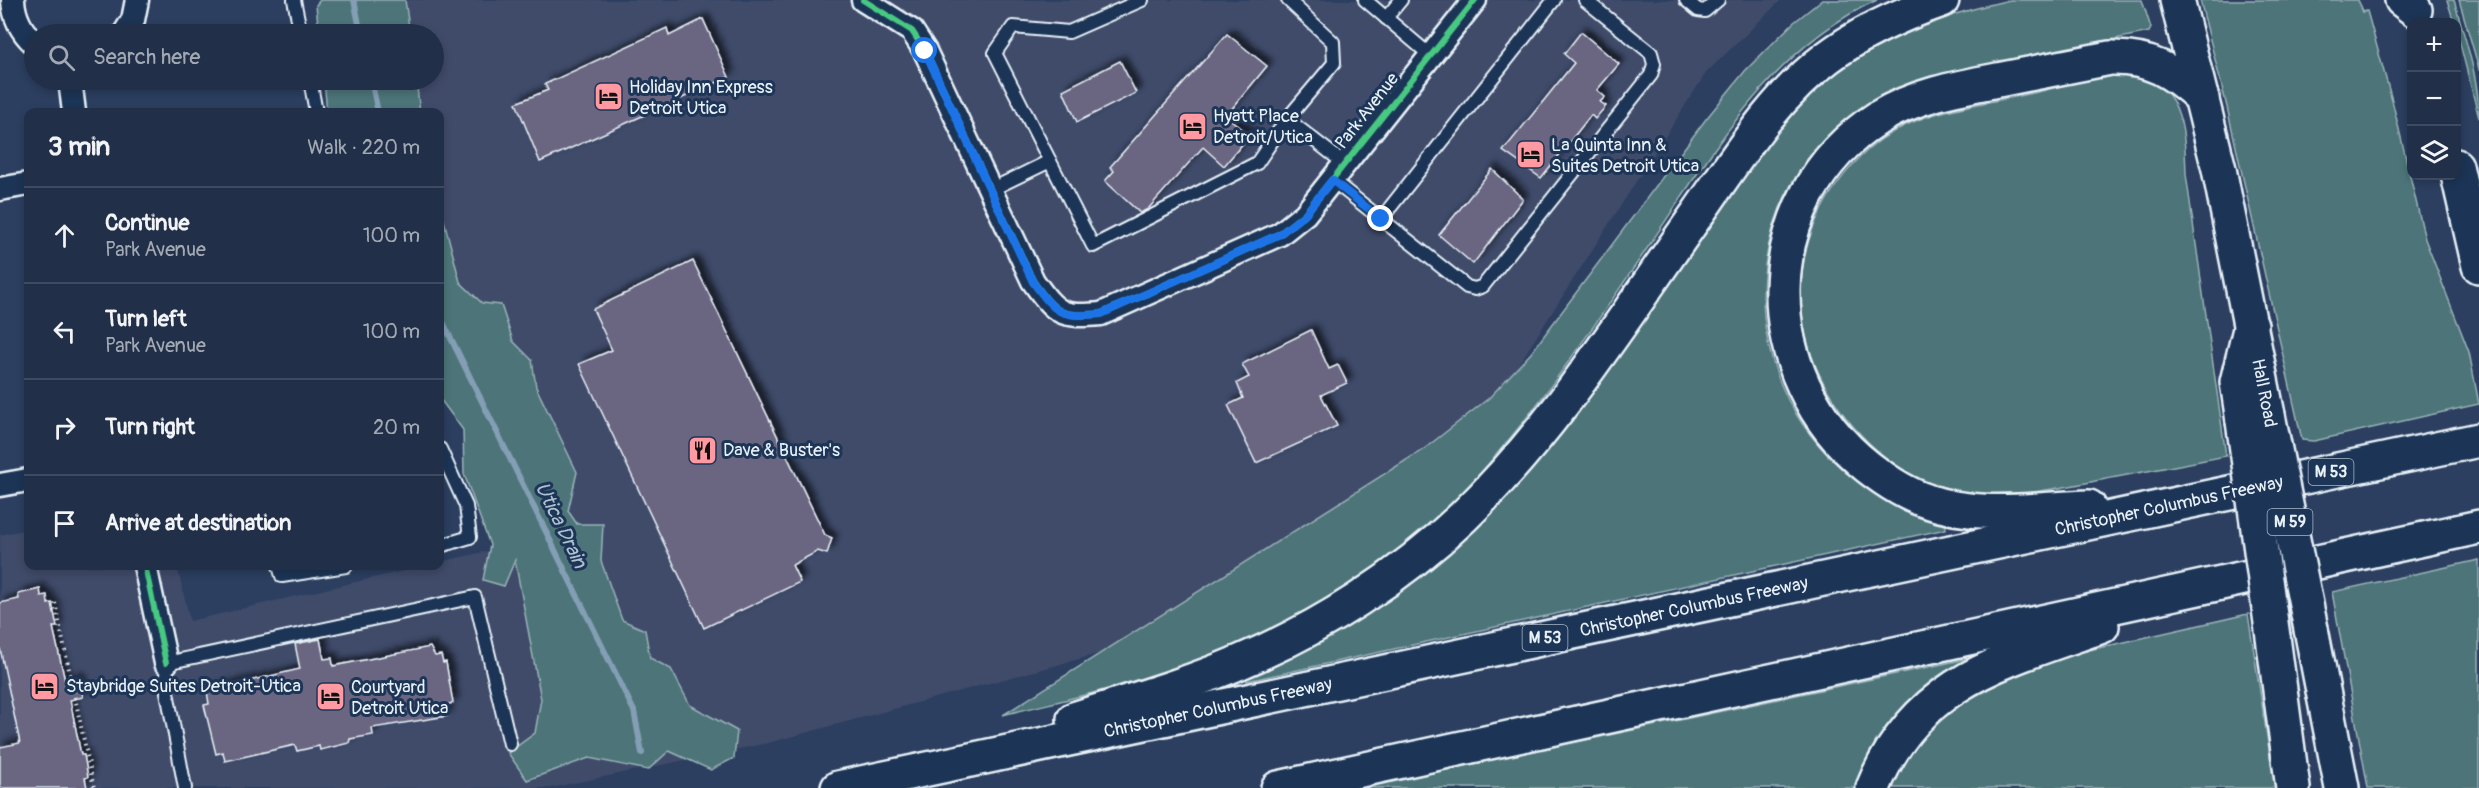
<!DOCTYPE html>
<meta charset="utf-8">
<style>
body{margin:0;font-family:Pangolin,sans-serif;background:#2d3b52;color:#f1f3f6}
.controls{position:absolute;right:18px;top:18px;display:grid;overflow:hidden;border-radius:12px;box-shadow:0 3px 9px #0003}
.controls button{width:54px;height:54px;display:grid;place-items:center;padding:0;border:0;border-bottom:2px solid #3e4a60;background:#212f48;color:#f1f3f6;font:30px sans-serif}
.stop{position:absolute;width:18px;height:18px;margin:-14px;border:4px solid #1a73e8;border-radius:50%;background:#fff}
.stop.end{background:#1a73e8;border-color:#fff;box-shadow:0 2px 6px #0008}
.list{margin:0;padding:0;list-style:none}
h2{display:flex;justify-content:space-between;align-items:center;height:78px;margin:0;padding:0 24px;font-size:26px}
h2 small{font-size:20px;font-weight:400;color:#a2a9b4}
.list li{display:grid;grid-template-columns:39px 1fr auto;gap:18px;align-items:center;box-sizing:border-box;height:96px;padding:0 24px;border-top:2px solid #3e4a60}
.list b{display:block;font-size:22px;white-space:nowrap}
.list p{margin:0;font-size:20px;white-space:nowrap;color:#a2a9b4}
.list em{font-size:20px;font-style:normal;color:#a2a9b4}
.icon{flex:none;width:33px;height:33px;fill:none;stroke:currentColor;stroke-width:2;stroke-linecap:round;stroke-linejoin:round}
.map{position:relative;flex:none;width:2479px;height:788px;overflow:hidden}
.search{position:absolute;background:#212f48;box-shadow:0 3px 9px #0003;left:24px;top:24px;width:420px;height:66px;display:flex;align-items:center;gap:15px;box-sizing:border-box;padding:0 21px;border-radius:33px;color:#a2a9b4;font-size:22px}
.panel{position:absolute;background:#212f48;box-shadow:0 3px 9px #0003;left:24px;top:108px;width:420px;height:462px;border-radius:12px}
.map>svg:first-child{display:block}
.built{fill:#3f4b6a}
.green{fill:#4d7579;stroke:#9ab3b8;stroke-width:1.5}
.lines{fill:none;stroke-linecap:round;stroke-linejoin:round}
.stream{stroke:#849fb5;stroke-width:6}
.building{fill:#6a6682;stroke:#e8f1f8;stroke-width:1.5;filter:url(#shadow)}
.service-casing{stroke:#e8f1f8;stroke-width:16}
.minor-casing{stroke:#e8f1f8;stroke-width:27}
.trunk-casing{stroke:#e8f1f8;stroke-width:38}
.motorway-casing{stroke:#e8f1f8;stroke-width:38}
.path{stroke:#e8f1f8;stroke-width:4;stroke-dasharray:1.5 4.5;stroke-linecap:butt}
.service{stroke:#1d3557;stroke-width:12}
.minor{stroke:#1d3557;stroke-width:22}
.trunk{stroke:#1d3557;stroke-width:33}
.motorway{stroke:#1d3557;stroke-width:33}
.trunk-bridge-casing{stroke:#e8f1f8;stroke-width:38;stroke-linecap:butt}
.motorway-bridge-casing{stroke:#e8f1f8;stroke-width:38;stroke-linecap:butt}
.trunk-bridge{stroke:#1d3557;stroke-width:33}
.motorway-bridge{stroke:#1d3557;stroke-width:33}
.cycleway-casing{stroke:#1d3557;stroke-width:10}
.cycleway{stroke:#46c982;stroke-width:6}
.route{stroke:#1a73e8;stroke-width:8}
.labels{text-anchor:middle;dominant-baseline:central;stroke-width:6;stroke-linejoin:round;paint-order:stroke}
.shield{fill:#1d3557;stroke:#abb9c8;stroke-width:1.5}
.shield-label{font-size:16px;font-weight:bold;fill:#e8f1f8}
.poi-label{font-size:18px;fill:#e8f1f8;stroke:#1d3557;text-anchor:start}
.street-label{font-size:18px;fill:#e8f1f8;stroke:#1d3557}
.water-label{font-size:20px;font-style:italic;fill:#aec1d1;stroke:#1d3557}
</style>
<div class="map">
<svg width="2479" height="788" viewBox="0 0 2479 788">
<defs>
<filter id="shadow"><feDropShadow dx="5.5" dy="-5.5" stdDeviation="3" flood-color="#0009"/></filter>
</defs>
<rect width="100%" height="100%" fill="#2c3f60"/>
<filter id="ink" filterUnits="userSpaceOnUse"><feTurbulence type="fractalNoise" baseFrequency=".0167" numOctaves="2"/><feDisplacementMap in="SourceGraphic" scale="12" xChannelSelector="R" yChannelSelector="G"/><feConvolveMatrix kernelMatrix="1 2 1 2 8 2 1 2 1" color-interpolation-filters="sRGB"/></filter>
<g filter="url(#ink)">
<polygon class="built" points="355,0 1781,0 1706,73 1497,398 1264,609 768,743 550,788 0,788 0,535 28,529 28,566 177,566 190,621 424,566 440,566 440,562 548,537 440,315 440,112 379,112 372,80 434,80 434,34 362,34"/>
<g class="green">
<polygon points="320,0 405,0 410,34 319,34 316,5"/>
<path d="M1822,0H1877C1771,48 1711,155 1648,247C1580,347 1513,448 1423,532C1412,542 1398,551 1386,560C1328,603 1263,639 1195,663C1132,685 1067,699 1003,715L1424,449L1489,398L1531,353L1706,119L1745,71L1793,23Z"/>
<path d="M2010,0H2142L2151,28L2149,32C2095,43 2042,54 1989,66C1951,74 1910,79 1876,99C1748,171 1725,349 1827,454C1862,490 1900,501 1945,520L1946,529L1247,681L1246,675L1381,601L1761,151C1784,124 1807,97 1834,75C1885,34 1947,14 2010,0Z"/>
<polygon points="2200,0 2358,0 2363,12 2367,11 2393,104 2425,239 2469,352 2479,404 2314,441 2302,440 2227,107"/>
<path d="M2447,0H2454C2465,39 2479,77 2479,118L2457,32L2456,22H2454Z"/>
<polygon points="2459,0 2479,0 2479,71 2478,65"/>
<path d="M2113,73C2122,74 2132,75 2141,77C2184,88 2185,138 2186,174L2226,456C2184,464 2143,472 2101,480C2047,490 1993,503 1938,490C1912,484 1889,461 1870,444C1781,359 1775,233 1869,149C1918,106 1983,106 2042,91C2066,85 2089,77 2113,73Z"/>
<polygon points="324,80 416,80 420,112 327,112"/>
<polygon points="440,205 460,282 482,303 501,305 513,341 532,360 536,387 577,472 568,511 577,524 603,524 601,561 622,620 645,630 650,658 671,669 690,705 737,731 734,758 711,770 669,751 648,770 589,758 527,780 508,753 535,733 541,699 515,560 504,586 483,580 490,545 464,474 463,430 440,399"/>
<polygon points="2479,560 2479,788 2368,788 2332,592"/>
<polygon points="2248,614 2275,788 1887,788 1897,766 1934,722 1987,684 2063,656"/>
<polygon points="1966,659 1967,666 1859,788 1361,788"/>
</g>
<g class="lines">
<g class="stream">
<polyline points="354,0 361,34"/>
<polyline points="371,80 378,112"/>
<polyline points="440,316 634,711 642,753"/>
</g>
</g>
<g class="building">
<polygon points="703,19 729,77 540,162 516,103 548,90 545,84 667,28 669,36"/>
<polygon points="1581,32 1619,64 1597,90 1605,97 1600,102 1606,106 1595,119 1591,115 1541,178 1503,151 1574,63 1564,54"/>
<polygon points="1227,34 1267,66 1226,116 1250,135 1224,166 1203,147 1148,209 1140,213 1105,181 1114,171 1110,167"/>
<polygon points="1120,61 1136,93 1077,122 1063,90"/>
<polygon points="1492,169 1523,199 1473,264 1439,235"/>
<polygon points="693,261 825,535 832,538 827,554 818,551 792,565 800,582 704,628 579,364 612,350 593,309"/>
<polygon points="1311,330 1329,369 1338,365 1347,383 1321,395 1337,426 1256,463 1228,405 1243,398 1237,383 1249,377 1242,364"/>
<polygon points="40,589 41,596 47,595 48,604 52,603 57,627 53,627 65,681 79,678 83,697 70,700 81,755 84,755 88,777 85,778 87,788 0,788 0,747 20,743 0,648 0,603 19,599 18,594"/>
<polygon points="320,639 324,659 332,658 333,666 430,647 435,656 441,655 443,663 446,662 453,703 446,705 447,716 372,728 373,735 350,739 349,743 320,750 319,746 297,751 295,745 225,761 223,752 216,754 204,705 209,704 207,691 300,669 295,644"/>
</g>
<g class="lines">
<defs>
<g id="service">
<polyline points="294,0 301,34"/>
<polyline points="1142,0 1069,32 1013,27 995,53 1093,246 1257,163 1287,119 1334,63 1333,42 1288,0"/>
<polyline points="1365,0 1431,56"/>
<polyline points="1686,0 1698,10 1705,11 1718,0"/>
<polyline points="1386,18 1401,0"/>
<polyline points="310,80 316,112"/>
<polyline points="1287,119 1345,164"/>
<polyline points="1332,180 1467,287 1475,289 1483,286 1651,75 1654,64 1651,53 1585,0"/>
<polyline points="990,190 1050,161"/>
<polyline points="1381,219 1554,0"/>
<polyline points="440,449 466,506 470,537 440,546"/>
<polyline points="279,566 282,576 346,566"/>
<polyline points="185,788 167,692 166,663 475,597 510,744"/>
</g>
<g id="minor">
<path d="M13,0C14,17 22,32 34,43"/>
<path d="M863,0L912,31L925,51L1033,281C1057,315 1061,317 1101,314L1280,234L1305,214L1475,0"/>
<polyline points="124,34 133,20 137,0"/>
<polyline points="70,80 74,112"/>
<polyline points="0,189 28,184"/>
<polyline points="0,485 28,480"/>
<polyline points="145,566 166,663"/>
</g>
<g id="trunk">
<polyline points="2177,0 2219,169 2268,415"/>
<polyline points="2456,166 2479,266"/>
<polyline points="2311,629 2342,788"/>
</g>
<g id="motorway">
<polyline points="2402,0 2415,10"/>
<polyline points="2243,421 2237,382 2251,325"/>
<path d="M2089,507C2036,509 1978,519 1927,501C1905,494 1886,481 1868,467C1754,377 1752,199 1878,118C1915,95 1961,87 2003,79C2039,72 2074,65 2110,58C2150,57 2173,71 2202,98"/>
<polyline points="2273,637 2293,788"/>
<path d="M1074,719C1130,701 1186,685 1240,662C1321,628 1399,578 1463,517C1555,428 1624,317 1698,213C1736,159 1774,97 1828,57C1863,31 1902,14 1942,0"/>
<polyline points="838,788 2479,440"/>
<polyline points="1278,788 2479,527"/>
<path d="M1873,788C1916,681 2003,661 2102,626"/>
</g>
</defs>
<use href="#service" class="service-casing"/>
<use href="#minor" class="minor-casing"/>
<use href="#trunk" class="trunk-casing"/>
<use href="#motorway" class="motorway-casing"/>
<polyline class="path" points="55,603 94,788"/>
<use href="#service" class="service"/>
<use href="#minor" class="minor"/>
<use href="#trunk" class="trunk"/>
<use href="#motorway" class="motorway"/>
<defs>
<polyline id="trunk-bridge" points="2268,415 2311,629"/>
<polyline id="motorway-bridge" points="2243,421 2273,637"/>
</defs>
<use href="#trunk-bridge" class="trunk-bridge-casing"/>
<use href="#motorway-bridge" class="motorway-bridge-casing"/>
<use href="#trunk-bridge" class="trunk-bridge"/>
<use href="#motorway-bridge" class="motorway-bridge"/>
<defs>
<g id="cycleway">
<path d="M863,0L912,31L925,51L1033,281C1057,315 1061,317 1101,314L1280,234L1305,214L1475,0"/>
<polyline points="145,566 166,663"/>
</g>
</defs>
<use href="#cycleway" class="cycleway-casing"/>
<use href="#cycleway" class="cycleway"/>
</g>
</g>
<g class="lines" filter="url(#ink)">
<path class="route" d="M925,51L1033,282C1057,315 1060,317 1101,314L1280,234L1305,214L1332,180L1381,219"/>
</g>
<defs>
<symbol id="hotel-square" viewBox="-11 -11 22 22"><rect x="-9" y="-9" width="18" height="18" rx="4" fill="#ff9aa2" stroke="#1d3557"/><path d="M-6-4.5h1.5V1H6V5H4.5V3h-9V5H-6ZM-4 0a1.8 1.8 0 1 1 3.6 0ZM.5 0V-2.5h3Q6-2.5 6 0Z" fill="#111"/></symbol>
<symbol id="restaurant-square" viewBox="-11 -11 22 22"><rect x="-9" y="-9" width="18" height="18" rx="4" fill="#ff9aa2" stroke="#1d3557"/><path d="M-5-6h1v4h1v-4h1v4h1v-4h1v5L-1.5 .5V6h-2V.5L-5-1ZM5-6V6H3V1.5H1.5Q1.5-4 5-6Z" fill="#111"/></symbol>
</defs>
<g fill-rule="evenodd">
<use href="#hotel-square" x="592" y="80" width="33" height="33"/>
<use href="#hotel-square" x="1176" y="110" width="33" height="33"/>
<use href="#hotel-square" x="1514" y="138" width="33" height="33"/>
<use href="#restaurant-square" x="686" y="434" width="33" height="33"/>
<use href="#hotel-square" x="28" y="670" width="33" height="33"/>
<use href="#hotel-square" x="314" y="680" width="33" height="33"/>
</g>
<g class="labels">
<g class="shield">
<rect x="2308.5" y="459" width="45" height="26" rx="4.5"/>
<rect x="2267.5" y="509" width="45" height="26" rx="4.5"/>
<rect x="1522.5" y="625" width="45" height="26" rx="4.5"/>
</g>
<g class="shield-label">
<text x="2331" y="472">M 53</text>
<text x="2290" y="522">M 59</text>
<text x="1545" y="638">M 53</text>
</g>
<g class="poi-label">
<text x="629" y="87">Holiday Inn Express<tspan x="629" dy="21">Detroit Utica</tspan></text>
<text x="1213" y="116">Hyatt Place<tspan x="1213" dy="21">Detroit/Utica</tspan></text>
<text x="1551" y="145">La Quinta Inn &amp;<tspan x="1551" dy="21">Suites Detroit Utica</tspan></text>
<text x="723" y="450">Dave &amp; Buster's</text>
<text x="66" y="686">Staybridge Suites Detroit-Utica</text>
<text x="351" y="687">Courtyard<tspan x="351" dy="21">Detroit Utica</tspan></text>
</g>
<g class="street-label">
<text transform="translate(1367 111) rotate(-52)">Park Avenue</text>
<text transform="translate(2264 393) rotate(79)">Hall Road</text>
<text transform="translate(2169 506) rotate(-12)">Christopher Columbus Freeway</text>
<text transform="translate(1694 607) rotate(-12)">Christopher Columbus Freeway</text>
<text transform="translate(1218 708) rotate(-12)">Christopher Columbus Freeway</text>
</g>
<g class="water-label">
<text transform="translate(561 525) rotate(64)">Utica Drain</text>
</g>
</g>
</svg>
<div class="controls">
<button>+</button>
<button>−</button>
<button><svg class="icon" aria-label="layers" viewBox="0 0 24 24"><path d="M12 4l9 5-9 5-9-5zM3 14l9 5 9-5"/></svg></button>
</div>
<div class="stop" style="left:925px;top:51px"></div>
<div class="stop end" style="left:1381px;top:219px"></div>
<div class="search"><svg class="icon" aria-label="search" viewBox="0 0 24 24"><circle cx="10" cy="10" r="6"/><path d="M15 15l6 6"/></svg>Search here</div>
<section class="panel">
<h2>3 min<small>Walk · 220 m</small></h2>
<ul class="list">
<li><svg class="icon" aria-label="ahead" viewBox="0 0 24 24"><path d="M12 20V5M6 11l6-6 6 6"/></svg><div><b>Continue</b><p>Park Avenue</p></div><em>100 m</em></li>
<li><svg class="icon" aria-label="left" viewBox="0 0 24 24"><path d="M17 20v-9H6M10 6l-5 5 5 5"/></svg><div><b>Turn left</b><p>Park Avenue</p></div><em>100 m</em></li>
<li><svg class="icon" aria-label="right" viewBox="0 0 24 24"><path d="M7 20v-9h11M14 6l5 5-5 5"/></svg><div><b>Turn right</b></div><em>20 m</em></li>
<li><svg class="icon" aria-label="arrive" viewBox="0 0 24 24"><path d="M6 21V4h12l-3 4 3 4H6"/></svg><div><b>Arrive at destination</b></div></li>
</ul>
</section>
</div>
